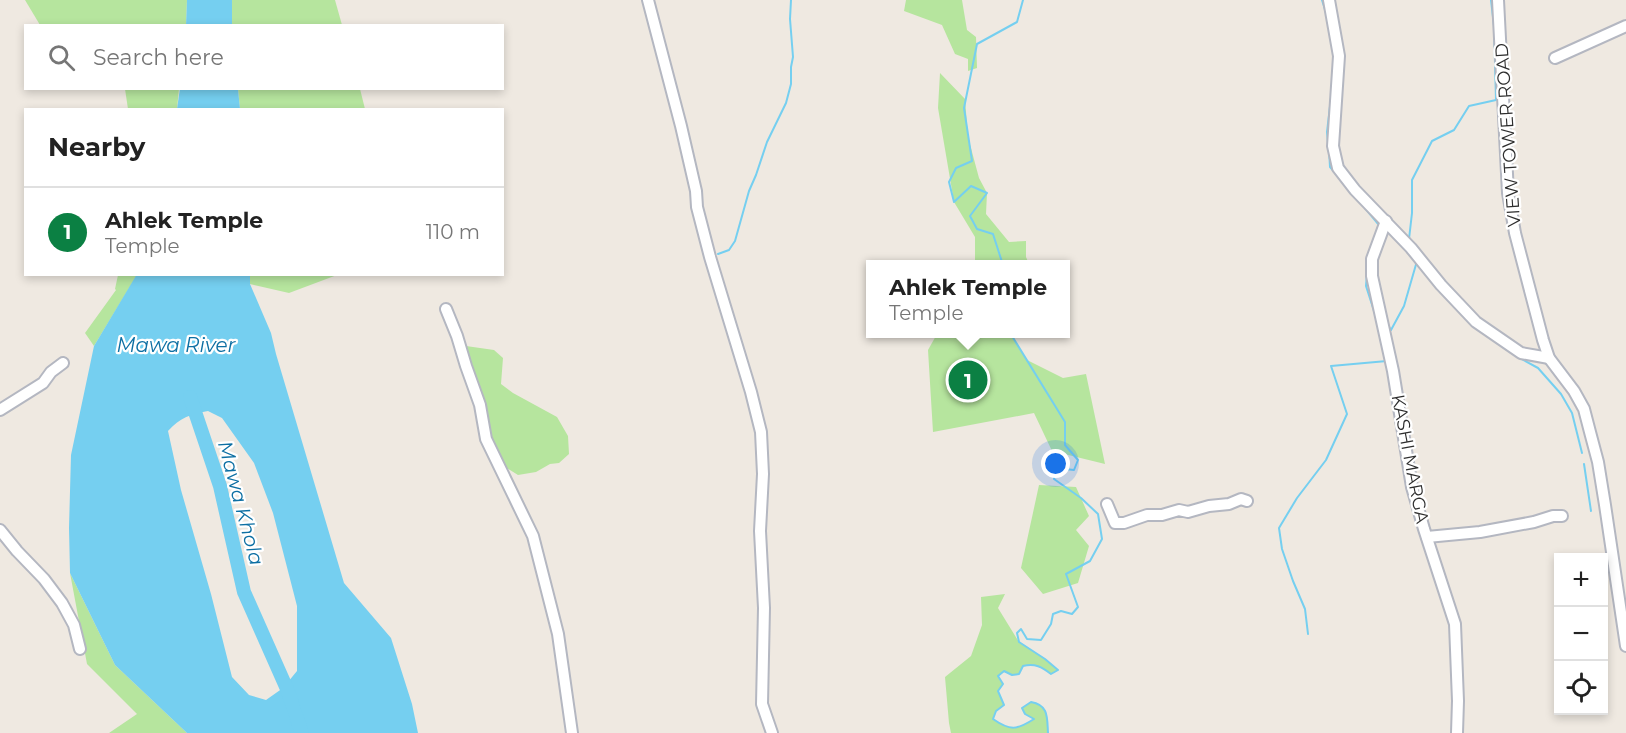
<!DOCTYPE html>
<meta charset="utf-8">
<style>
body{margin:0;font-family:Montserrat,sans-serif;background:#f6f6f6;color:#222}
.controls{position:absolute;right:18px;bottom:18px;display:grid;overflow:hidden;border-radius:0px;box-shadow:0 3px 9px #0003}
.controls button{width:54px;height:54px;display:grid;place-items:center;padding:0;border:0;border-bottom:2px solid #e0e0e0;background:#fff;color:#222;font:30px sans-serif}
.you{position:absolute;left:1056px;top:464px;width:21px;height:21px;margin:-15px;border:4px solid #fff;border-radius:50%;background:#1a73e8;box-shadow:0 0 0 9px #1a73e833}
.badge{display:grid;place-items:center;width:39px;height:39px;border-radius:50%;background:#0b8043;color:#fff;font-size:20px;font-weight:700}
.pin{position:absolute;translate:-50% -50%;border:3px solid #fff;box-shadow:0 2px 6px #0006}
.popup{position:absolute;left:866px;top:260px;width:204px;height:78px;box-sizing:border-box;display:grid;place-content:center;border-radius:0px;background:#fff;filter:drop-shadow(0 2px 4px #0005);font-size:20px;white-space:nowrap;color:#767676}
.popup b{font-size:22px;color:#222}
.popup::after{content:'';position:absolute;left:50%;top:100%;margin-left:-12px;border:12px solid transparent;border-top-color:#fff}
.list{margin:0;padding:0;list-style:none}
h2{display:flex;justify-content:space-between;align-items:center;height:78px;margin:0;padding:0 24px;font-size:26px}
h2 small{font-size:20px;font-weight:400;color:#767676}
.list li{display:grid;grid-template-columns:39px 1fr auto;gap:18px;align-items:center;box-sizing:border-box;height:90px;padding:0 24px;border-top:2px solid #e0e0e0}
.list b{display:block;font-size:22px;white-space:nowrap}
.list p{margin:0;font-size:20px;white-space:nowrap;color:#767676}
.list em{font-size:20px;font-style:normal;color:#767676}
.icon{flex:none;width:33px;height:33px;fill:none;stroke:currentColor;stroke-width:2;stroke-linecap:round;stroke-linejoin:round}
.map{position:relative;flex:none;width:1626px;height:733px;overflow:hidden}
.search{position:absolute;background:#fff;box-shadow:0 3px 9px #0003;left:24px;top:24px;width:480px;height:66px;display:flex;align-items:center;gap:15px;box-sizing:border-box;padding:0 21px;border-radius:0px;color:#767676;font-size:22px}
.panel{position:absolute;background:#fff;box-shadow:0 3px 9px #0003;left:24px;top:108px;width:480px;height:168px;border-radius:0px}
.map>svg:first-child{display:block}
.green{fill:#b6e59e}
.water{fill:#75cff0;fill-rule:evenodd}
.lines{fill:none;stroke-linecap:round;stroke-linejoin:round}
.stream{stroke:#75cff0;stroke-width:2}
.river{stroke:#75cff0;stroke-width:14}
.minor-casing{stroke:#b4b7c1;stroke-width:14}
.minor{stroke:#fff;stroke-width:10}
.labels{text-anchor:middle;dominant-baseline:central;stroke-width:4.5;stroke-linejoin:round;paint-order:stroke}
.street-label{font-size:18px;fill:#2e2e2e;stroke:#fff}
.water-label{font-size:20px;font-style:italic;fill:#0d6fa3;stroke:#fff}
</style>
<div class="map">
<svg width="1626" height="733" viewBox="0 0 1626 733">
<rect width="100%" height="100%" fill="#efe9e1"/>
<g class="green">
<polygon points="25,0 187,0 186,25 40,25"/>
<polygon points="232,0 335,0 342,25 232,26"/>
<polygon points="906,0 962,0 967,30 976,37 977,68 968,71 968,59 955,54 942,25 904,11"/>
<polygon points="940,73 965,99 968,137 979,178 987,193 986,214 1009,242 1026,241 1026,257 1029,264 975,264 975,237 954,202 938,108"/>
<polygon points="125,89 179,89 177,109 128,109"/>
<polygon points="238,89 360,89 365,109 240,109"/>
<polygon points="118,275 137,275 94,346 85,333 116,290 115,289"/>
<polygon points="250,275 337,275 289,293 250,284"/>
<polygon points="937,334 1018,334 1013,337 1027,360 1063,378 1086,374 1105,464 1052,451 1034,413 933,432 928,350"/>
<polygon points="466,346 494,350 503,358 501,384 513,393 557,417 568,436 569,454 559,463 550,464 536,472 518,475 502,465 496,452 470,367"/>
<polygon points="1039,485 1076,487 1089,516 1076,530 1089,546 1078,583 1043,594 1021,568"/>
<polygon points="70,573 115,665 187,733 109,733 137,714 87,664"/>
<path d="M1005,594L998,608L1019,642L1045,659L1058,670L1051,674C1042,667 1034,663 1023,666L1019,674L1012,675L1004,672L998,676L1003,684L998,692L1004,705L996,711L993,719C1009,731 1018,730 1034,719L1025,714L1022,708L1031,702C1049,705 1047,718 1048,733H951L949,723L945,677L971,656L982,625L981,597Z"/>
</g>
<g class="water">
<polygon points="187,0 232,0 232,25 186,25"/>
<polygon points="180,88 238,89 240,109 177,109"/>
<path d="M137,274L250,275V284L271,333L276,354L344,583L391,638L412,704L418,733H187L115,665L70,573L69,528L71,455L94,346ZM208,411L222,418L254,463L273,513L297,606V671L283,688L266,700L249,695L232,677L211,594L181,490L168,431C180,418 190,414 208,411Z"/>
</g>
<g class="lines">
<g class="stream">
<polyline points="1322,0 1327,16"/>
<polyline points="1506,51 1507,69"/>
<polyline points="1328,143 1327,132 1332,89"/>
<polyline points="1329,149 1330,167 1338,176"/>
<polyline points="1339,149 1339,128"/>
<polyline points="1365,208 1379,225 1379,227"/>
<path d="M1388,229L1417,261L1404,306L1391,330C1382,317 1372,276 1376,260C1378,250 1384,239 1388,229Z"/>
<polyline points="1409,239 1412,213 1412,180 1432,141 1454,130 1469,106 1496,100 1494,26 1491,0"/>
<polyline points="718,254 729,250 735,241 749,191 756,175 767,142 786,103 791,84 791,67 793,57 790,19 791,0"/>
<polyline points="1019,264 1002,262 993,234 977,229 970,216 987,193 971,186 954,202 949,182 956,168 972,161 964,108 977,44 1017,22 1023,0"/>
<polyline points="1367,273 1366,286 1375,314"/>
<path d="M1018,334L1012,336L1065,422V445L1078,460L1074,470L1056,468L1054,479L1081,498L1098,514L1102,539L1090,561L1066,574L1078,607L1072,614L1061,611L1053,614L1051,624L1041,640L1027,639L1021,629L1017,633L1019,642L1045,659L1058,670L1051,674C1042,667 1035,663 1023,666L1019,674L1012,675L1004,671L998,676L1003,684L998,691L1004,705L996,711L993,719C1010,731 1017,730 1034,719L1025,714L1022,708L1031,702C1049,705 1047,718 1048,733"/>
<polyline points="1518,357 1538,368 1561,394 1572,413 1582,453"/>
<polyline points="1584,464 1591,511"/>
<polyline points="1413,511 1417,522"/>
<polyline points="1308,634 1305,609 1293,581 1282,549 1279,528 1297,498 1326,460 1347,414 1331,366 1387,361"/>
</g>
<polyline class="river" points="190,397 220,486 244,592 287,689 302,733"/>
<defs>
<g id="minor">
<polyline points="648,0 681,126 696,191 697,207 710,257 751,392 761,432 763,474 760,531 764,608 762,704 772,733"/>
<polyline points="1329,0 1339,56 1333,146 1338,168 1355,190 1411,248 1441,285 1476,322 1521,353 1549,358"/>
<polyline points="1498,0 1508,193 1515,233 1543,340 1549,358 1574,391 1584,409 1590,432 1598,462 1605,505 1626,646"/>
<polyline points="1555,58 1626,26"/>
<polyline points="1386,221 1372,259 1372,276 1393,371 1412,487 1424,529 1455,624 1458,701 1457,733"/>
<polyline points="446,309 457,336 466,366 480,405 486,439 533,536 558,634 572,733"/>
<polyline points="0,410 43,383 51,372 63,363"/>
<polyline points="1107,504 1115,523 1124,523 1147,515 1162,515 1179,510 1188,512 1209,506 1229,504 1241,499 1247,501"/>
<polyline points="0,530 17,551 44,579 62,603 74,625 80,649"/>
<polyline points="1427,537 1480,532 1534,522 1553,516 1562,516"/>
</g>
</defs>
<use href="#minor" class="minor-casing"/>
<use href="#minor" class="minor"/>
</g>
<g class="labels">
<g class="street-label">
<text transform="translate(1508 135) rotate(-94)">VIEW TOWER ROAD</text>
<text transform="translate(1410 459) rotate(79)">KASHI MARGA</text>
</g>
<g class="water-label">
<text x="176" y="345">Mawa River</text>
<text transform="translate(241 503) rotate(75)">Mawa Khola</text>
</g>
</g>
</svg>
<div class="controls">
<button>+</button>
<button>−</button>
<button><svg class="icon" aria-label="locate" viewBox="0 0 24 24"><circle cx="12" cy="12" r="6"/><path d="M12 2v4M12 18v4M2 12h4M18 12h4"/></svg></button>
</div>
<div class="you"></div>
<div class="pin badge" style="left:968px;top:380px">1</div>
<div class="popup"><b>Ahlek Temple</b>Temple</div>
<div class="search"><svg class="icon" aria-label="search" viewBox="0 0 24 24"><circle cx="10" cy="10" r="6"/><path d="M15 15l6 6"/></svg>Search here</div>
<section class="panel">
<h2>Nearby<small></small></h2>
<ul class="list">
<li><span class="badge">1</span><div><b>Ahlek Temple</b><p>Temple</p></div><em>110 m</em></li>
</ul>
</section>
</div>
